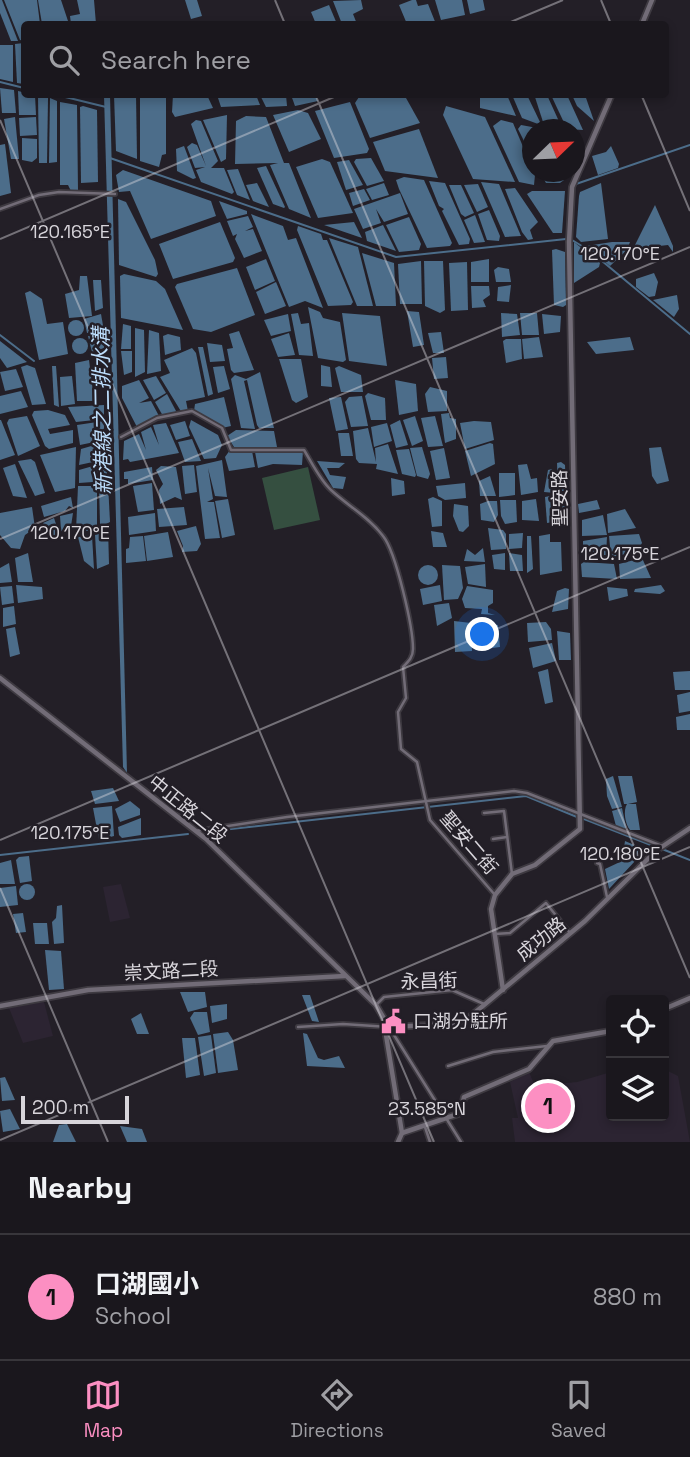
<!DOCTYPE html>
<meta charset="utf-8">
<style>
body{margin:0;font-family:"Space Grotesk","Noto Sans TC",sans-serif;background:#232026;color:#f1f3f6}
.controls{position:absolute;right:21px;bottom:21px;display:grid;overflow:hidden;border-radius:7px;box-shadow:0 4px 10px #0003}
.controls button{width:63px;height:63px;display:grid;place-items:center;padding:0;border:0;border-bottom:2px solid #38363b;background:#1a171d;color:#f1f3f6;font:35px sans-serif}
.compass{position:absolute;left:522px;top:119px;width:63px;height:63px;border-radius:50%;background:#1a171d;box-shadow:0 4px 10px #0003;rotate:67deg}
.scale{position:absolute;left:21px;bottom:18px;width:108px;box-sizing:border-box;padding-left:7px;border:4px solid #d8d5db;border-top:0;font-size:19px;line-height:24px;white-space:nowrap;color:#d8d5db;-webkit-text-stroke:5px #231f27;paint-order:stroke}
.you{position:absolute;left:483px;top:635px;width:24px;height:24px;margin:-18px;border:5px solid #fff;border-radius:50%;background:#1a73e8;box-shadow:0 0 0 10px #1a73e833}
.badge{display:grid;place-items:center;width:46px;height:46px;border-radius:50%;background:#fc8fc2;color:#111;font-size:23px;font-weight:700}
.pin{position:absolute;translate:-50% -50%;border:4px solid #fff;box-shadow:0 2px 7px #0006}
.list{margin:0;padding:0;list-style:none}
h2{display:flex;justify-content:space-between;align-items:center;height:91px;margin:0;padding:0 28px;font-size:30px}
h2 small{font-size:23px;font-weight:400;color:#9f9fa4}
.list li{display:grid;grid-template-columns:46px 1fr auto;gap:21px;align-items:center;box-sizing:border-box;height:126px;padding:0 28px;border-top:2px solid #38363b}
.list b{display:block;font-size:26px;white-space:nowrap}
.list p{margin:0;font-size:23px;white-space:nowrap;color:#9f9fa4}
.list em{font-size:23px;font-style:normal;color:#9f9fa4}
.icon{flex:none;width:38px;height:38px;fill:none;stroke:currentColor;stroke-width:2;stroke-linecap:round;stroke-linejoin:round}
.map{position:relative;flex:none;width:690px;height:1142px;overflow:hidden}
.search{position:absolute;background:#1a171d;box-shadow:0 4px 10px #0003;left:21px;right:21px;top:21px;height:77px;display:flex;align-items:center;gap:18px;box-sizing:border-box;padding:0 24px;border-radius:7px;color:#9f9fa4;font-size:26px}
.sheet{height:217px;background:#1a171d}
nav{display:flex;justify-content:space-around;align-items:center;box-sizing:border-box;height:98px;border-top:2px solid #38363b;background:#1a171d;font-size:19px;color:#9f9fa4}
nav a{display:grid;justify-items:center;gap:4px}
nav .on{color:#fc8fc2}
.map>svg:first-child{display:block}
.built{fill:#2c2432}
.green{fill:#354f40}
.water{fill:#4c6d8a}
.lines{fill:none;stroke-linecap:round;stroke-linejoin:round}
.stream{stroke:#4c6d8a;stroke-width:2}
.street-casing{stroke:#3e3a41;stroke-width:6}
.secondary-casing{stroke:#3e3a41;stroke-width:8}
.street{stroke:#726c77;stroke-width:2.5}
.secondary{stroke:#726c77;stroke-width:4.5}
.ticks{fill:none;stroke:#d8d5db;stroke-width:2;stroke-opacity:0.45}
.labels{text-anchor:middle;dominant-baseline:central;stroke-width:5;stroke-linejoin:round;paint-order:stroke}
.street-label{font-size:19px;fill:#d8d5db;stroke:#231f27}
.poi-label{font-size:19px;fill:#d8d5db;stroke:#231f27;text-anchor:start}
.water-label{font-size:21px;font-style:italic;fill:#bcddfb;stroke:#231f27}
.ticks-label{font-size:18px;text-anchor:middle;fill:#d8d5db;stroke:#231f27;stroke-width:5;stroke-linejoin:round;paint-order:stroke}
</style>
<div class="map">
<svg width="690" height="1142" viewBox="0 0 690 1142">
<rect width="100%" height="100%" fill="#231f27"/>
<g class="built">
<polygon points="121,884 130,918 110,922 103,887"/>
<polygon points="44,1002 53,1036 23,1043 9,1008"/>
<polygon points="664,1069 678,1076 690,1142 515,1142 512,1118 518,1118 510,1082 529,1072 535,1086 577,1082 611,1072 611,1116 664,1116"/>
</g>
<polygon class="green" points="308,467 320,520 274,530 262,478"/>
<g class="water">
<polygon points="0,0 2,0 18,41 11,41 0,13"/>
<polygon points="4,0 37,0 40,24 24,24 24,41 20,40"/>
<polygon points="38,0 61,0 69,24 42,24"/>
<polygon points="77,0 94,0 96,24 71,24 70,16 80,14"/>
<polygon points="185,0 197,0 202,16 191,19"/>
<polygon points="361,0 363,9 353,14 357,24 342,24 333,1"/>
<polygon points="412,0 416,0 418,6 428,4 436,24 407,24 399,5"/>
<polygon points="435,0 462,0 465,15 441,20"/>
<polygon points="467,0 483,0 485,10 470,14"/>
<polygon points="329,5 337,24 316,24 311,12"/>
<polygon points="24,43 24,84 17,83 15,44"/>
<polygon points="0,45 13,45 13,82 0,79"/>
<polygon points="0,88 14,90 16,113 2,113"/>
<polygon points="18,91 35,95 36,115 19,115"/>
<polygon points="534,94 547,95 562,128 544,125"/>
<polygon points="104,95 110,95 127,773 123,767"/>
<polygon points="114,95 136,95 137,159 116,151"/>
<polygon points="140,95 166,95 166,154 162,155 159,167 140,161"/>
<polygon points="173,95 207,95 213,108 175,117 172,112"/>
<polygon points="217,95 256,95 260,105 221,107"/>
<polygon points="260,95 286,95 287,106 266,107"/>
<polygon points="291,95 316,95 318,101 295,106"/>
<polygon points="480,95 507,95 516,116 480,108"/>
<polygon points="512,95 527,95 540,122 538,124 522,118"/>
<polygon points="551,95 567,95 583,130 567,129"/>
<polygon points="572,95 585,95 594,121 577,106"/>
<polygon points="38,96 48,98 47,163 39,163"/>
<polygon points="359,97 406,98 420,123 370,138 355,103"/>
<polygon points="50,98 57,101 57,162 49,163"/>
<polygon points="60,102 77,105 78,191 71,191 68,185 60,185"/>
<polygon points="350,102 369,149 367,153 334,158 315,111"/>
<polygon points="83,106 97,110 98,182 81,183 80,107"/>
<polygon points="446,106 485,117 515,182 473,179 443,115"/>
<polygon points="298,110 308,113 321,139 289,152 273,115"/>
<polygon points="227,115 226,159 221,162 203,120"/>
<polygon points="246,116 266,117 284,163 289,163 311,218 289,209 270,165 278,163 235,164 236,121"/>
<polygon points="15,117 19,159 11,159 4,119"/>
<polygon points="36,117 37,135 20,136 19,118"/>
<polygon points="196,120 201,121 218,161 211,168 224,168 234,192 232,194 201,182 196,170 205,167 195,168 187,147 192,143 197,145 206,166 191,124"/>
<polygon points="501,120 513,123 535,175 534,185 519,182 493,126"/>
<polygon points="521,125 543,129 532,130 532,157 518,129"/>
<polygon points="419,129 438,178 385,171 373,142"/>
<polygon points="22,138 37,139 37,158 32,162 22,160"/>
<polygon points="5,144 11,193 0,196 0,145"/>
<polygon points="184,146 196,178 193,179 177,171 176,149"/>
<polygon points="611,146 619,164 618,168 598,175 592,156 606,152"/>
<polygon points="371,158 384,181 367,186 354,162 356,159"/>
<polygon points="322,159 330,162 353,213 318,218 296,167"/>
<polygon points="349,160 363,185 346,190 337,162"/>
<polygon points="266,166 285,207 284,208 273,204 257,168"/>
<polygon points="238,169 250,200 237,195 227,170"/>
<polygon points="123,170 211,201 216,216 151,239 130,191 119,192 116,175"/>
<polygon points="540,172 561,172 564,180 560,183 546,183"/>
<polygon points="404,177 424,180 452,243 450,246 427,248 399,189 396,180"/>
<polygon points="429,181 445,183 470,239 469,244 459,245 442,211 444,209 439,206"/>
<polygon points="481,182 499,184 521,236 505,237"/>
<polygon points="257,183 269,207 253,201 246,185"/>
<polygon points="384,183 389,195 372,200 366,189"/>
<polygon points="601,183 608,239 581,242 576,237 579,196 580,192"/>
<polygon points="478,184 488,207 477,212 464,185"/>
<polygon points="449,185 461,185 474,213 465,217 461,214"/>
<polygon points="515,188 538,222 530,230 533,239 528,240 522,232 505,189"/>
<polygon points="364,189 370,200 353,206 349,193"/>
<polygon points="532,191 565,191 562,233 553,233 527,194"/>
<polygon points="400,193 408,214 384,222 376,209 381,223 363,229 354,209"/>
<polygon points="118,199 126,202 155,260 158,274 156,277 119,265"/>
<polygon points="219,201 247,211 247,214 227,219"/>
<polygon points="655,205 673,246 673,252 668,245 633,249"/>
<polygon points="489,210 500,236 499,241 487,240 478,214"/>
<polygon points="251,214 283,226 288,240 296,238 323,308 305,301 289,307"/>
<polygon points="475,215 485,242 474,243 464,220"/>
<polygon points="248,216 253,227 245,231 253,229 262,251 244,258 235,239 237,234 233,236 227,221"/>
<polygon points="409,217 421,244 419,250 399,252 386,225"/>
<polygon points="220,222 235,258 233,262 173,279 159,244"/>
<polygon points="354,222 362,238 324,225"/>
<polygon points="383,225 396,251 367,241 365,232"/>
<polygon points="298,226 321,234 323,240 327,240 353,302 351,305 328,306 297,230"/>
<polygon points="329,238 358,247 373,306 357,306"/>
<polygon points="574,242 600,263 599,267 574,283"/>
<polygon points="612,242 630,242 627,250 610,266 586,246"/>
<polygon points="556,249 565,252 566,305 563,307 554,305 552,250"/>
<polygon points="362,253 394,263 396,306 376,306"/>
<polygon points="266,259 275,281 255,290 246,267"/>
<polygon points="489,259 489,282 471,282 471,262"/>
<polygon points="421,261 422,304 400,304 398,264"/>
<polygon points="424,261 443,261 445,310 440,313 425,306"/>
<polygon points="467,262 468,310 451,311 449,263"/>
<polygon points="498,267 509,269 511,282 496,282 494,270"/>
<polygon points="237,268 255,315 211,332 193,329 175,287 177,284"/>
<polygon points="654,273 658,282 655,296 649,297 636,287 636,279"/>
<polygon points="124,274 156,281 165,289 183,330 121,318 120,276"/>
<polygon points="80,276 87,276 92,316 69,318 65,294 79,290"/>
<polygon points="93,280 101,280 103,308 95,311"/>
<polygon points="276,282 286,306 265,314 256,292"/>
<polygon points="511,285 509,302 497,301 498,287"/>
<polygon points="471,286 489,286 490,295 483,300 486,307 472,308"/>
<polygon points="30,291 42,299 47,324 63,322 68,354 39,360 25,293"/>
<polygon points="677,295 679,309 674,317 653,300"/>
<polygon points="308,307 320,312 323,318 340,322 346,360 343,362 318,358"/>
<polygon points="407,311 419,312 424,345 413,347"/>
<polygon points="298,313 301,324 309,323 313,356 299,355 291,314"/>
<polygon points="342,313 380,316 387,366 349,361"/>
<polygon points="501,313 517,314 520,335 502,337"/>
<polygon points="520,313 537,313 539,335 522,335"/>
<polygon points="101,314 104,331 87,333 84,319"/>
<polygon points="288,314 291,331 271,336 264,320"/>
<polygon points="542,314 561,316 560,332 544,334"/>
<circle cx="76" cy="328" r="8"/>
<polygon points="123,324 131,326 131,349 121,349"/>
<polygon points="135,328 144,330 145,372 135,377"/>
<polygon points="149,330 159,333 161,371 147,374"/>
<polygon points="239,331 254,370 234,373 231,370 227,349 233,348 229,334"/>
<polygon points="441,332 444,353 433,353 428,333"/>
<polygon points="289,333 295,355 278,357 271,339"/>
<polygon points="104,334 104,348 92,352 88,336"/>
<polygon points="168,334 180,337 181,350 165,355 163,336"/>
<polygon points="539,337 543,357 524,359 522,339"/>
<polygon points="630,337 634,350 596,354 587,342"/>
<circle cx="80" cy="346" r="8"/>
<polygon points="506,339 521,339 522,359 506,363 503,341"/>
<polygon points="0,341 27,362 7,368 0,358"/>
<polygon points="207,343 222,345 225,361 210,362"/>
<polygon points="198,347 203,347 213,394 208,396"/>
<polygon points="192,348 196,353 205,397 186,401 188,411 182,413 160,377 170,373 164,360"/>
<polygon points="121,351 132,351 132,372 124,375"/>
<polygon points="446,357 448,378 434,379 432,358"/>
<polygon points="279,359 301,359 308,397 296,403 292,400"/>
<polygon points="89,360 94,401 77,401 75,363"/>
<polygon points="27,365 35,368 46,404 32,405 21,367"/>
<polygon points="321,365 330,367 332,387 321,386"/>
<polygon points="52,366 56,366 59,407 54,405"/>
<polygon points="224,366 230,389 218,393 213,367"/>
<polygon points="339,366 361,375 363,392 341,392 335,368"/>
<polygon points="16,369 23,387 5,391 0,372"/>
<polygon points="260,372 274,428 259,428 257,425 247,380 244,381 255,429 241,428 231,379 235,375 246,379"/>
<polygon points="72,376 75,404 61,406 60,377"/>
<polygon points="156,376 166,393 154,400 143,380"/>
<polygon points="139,380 149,398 139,403 151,401 159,416 137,427 122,398 122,386"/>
<polygon points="395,380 416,384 418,411 399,415"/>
<polygon points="430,387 447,391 447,411 428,412 425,394"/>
<polygon points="21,391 28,407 0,414 0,396"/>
<polygon points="368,393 385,398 386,420 371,420 365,396"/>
<polygon points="167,394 176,411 175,415 163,416 155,402"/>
<polygon points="362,396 368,426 351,427 345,402 349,397"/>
<polygon points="224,397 231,426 222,428 194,411 195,404"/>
<polygon points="341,397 348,429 336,431 329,398"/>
<polygon points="104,405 104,419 76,422 68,407"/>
<polygon points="48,410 65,415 70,425 48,429 50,434 73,430 73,443 49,449 45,446 32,415 34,411"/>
<polygon points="449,413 450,418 456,419 456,439 445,443 441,414"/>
<polygon points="27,416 40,446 18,456 7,423 9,419"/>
<polygon points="415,416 423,441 412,446 403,420"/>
<polygon points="435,416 443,446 428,447 421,418"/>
<polygon points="1,420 15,455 0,460 0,420"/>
<polygon points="191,420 218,435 222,445 216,458 204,459 189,427"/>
<polygon points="400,420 408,445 396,448 390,425"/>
<polygon points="104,421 104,440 80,445 77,425"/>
<polygon points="185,421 190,436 176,440 170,425"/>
<polygon points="474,421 491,422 494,440 465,449 460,423"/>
<polygon points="166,423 179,453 130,462 128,459 123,460 124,441 139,434 146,450 141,432 151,427 159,445 153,425"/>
<polygon points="387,423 392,441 374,447 371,427"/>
<polygon points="368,428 376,462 375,448 388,444 398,474 376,469 377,464 359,463 356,459 353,431"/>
<polygon points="236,430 274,431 277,447 234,447 227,436"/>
<polygon points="338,433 349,433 353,456 341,456"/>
<polygon points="192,439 201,461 185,462 178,442"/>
<polygon points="105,442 107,459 79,465 81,449"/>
<polygon points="490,443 493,444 495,464 471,476 465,451"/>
<polygon points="76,447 75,488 55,492 40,455"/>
<polygon points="422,447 430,474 428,479 417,476 410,448"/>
<polygon points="661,447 669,481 657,484 652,476 649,448"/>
<polygon points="444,448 450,478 436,480 430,451"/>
<polygon points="409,449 416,475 415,477 402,474 396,450"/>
<polygon points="230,450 252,451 255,467 229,471 225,457"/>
<polygon points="303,451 302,465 273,464 258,468 255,452"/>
<polygon points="31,459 35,462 45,493 35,496 18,461"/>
<polygon points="222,460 227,497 215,496 208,468 213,499 207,502 214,502 220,538 205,539 196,466"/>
<polygon points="317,461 345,463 339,468 327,468 330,475 346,477 343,489 333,488"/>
<polygon points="107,462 107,481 79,483 79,470"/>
<polygon points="561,462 565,465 566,491 558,491 557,463"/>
<polygon points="15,464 27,498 13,496 3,468"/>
<polygon points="527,464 531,479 537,478 538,492 521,495 518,465"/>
<polygon points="194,465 197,492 185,494 182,466"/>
<polygon points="161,466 176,467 182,500 175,497 160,504 159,490 163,484 156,470"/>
<polygon points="152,467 153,480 128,484 128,479 124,479 124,472"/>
<polygon points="552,469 555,493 544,492 548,470"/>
<polygon points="499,473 515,473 515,495 499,497"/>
<polygon points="490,476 496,496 480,496 479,481"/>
<polygon points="391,478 404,481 405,494 392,496"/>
<polygon points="108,483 110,522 104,525 100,524 99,485"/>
<polygon points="152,483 154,510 138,512 133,486"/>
<polygon points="465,483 466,498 445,500 438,496 436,486"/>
<polygon points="78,486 97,486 97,531 76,531"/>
<polygon points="555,495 566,498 566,520 547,523 545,497"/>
<polygon points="71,497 73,508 69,506 65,511 44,517 41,506"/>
<polygon points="433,497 442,501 442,526 432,527 428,499"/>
<polygon points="228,499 235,535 222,538 215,501"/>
<polygon points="536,499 539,521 522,520 522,501"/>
<polygon points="500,500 516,500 517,522 505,524 501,516"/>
<polygon points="597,500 600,509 579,513 578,504"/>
<polygon points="488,501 497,501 498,515 494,522 481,520 480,504"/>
<polygon points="454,504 468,506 469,526 463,532 459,531 453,516"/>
<polygon points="32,507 35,528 25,535 20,549 11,548 0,535 0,513"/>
<polygon points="184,507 187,525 159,527 157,509"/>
<polygon points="625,509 636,528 608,533 607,514"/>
<polygon points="73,513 71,526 49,538 43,523 54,518 58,530 61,530 60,516"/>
<polygon points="155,513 156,531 129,535 128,517"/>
<polygon points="603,515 607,535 582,536 582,520"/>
<polygon points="196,526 201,544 197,551 182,552 183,546 177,531"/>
<polygon points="108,528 109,564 97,569 95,535"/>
<polygon points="488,528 503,530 506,534 506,549 491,550"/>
<polygon points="431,531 443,533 447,547 433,547"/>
<polygon points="168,532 173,557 147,561 144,536"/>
<polygon points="523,533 522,548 509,549 509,534"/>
<polygon points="550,534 550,542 561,542 562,571 540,575 539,536"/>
<polygon points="639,534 642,543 637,552 611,557 609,536"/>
<polygon points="92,536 94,569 84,561 78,537"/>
<polygon points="143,536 146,561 126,563 126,549 129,548 130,537"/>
<polygon points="527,536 531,536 533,569 527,573"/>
<polygon points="607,537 606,555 583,555 583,541"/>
<polygon points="483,548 485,562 464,561 467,549 475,555"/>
<polygon points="28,553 33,582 18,582 15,558"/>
<polygon points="505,553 505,570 494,569 492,555"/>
<polygon points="509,553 522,555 523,571 510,571"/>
<polygon points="642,558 651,578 620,579 619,564"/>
<polygon points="584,562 614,564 617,579 582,577 581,564"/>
<polygon points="9,563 12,582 0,583 0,568"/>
<polygon points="485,564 486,587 468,584 465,567"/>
<polygon points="442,565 460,566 463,588 458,599 444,600"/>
<circle cx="428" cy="575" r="10"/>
<polygon points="16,585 42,587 43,599 18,603"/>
<polygon points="440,585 442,601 423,605 420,589"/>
<polygon points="661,585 665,591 660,594 634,592 635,589"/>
<polygon points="12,586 14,603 2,605 0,587"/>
<polygon points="467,586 493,590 493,603 488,606 488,613 495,615 481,614 482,609 465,608 462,599"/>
<polygon points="607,587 627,589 628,596 609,601"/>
<polygon points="565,588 569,589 568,609 552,612 557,591"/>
<polygon points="449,603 452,618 437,626 434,605"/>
<polygon points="14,606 16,624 3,627 3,608"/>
<polygon points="454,621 471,623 472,651 455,652"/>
<polygon points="546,622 551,629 552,640 528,642 527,623"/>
<polygon points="474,623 498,625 500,647 477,650"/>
<polygon points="15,627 20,654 10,657 6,629"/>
<polygon points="557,631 570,633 571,660 559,660"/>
<polygon points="552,643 556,661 533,668 529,648"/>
<polygon points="548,669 553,702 545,704 538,672"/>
<polygon points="690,671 690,690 675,690 673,672"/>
<polygon points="690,692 690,711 679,713 677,695"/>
<polygon points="690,714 690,730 677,730 676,717"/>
<polygon points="613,776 622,807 612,809 607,796 606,779"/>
<path d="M618,776H632L637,802L628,804H636L640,830H630C625,824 623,810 627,804H624Z"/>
<polygon points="113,788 119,801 95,804 91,791"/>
<polygon points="130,801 140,809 140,815 120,822 115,809"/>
<polygon points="112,806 114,836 99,840 93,808"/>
<polygon points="622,808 626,827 625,830 616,826 612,811"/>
<polygon points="141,818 141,835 122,838 119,835 118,827"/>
<polygon points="625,841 639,847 636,860 609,889 605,869 622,861"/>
<polygon points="29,856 32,881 20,883 16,860 19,857"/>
<polygon points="11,860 15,884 0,884 0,863"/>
<circle cx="27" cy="892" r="8"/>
<polygon points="16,886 18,905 0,907 0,888"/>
<polygon points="62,905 64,943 54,944 52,922 56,918 57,906"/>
<polygon points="23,913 26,932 16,933 13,914"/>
<polygon points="33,923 47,923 49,944 35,944"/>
<polygon points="45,950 61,951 64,989 49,990"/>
<polygon points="180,992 205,992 207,1007 188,1012"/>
<polygon points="302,995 310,995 319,1022 312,1021"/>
<polygon points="227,1004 227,1019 212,1023 210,1006"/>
<polygon points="194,1012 207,1012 210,1032 198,1035 190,1018"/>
<polygon points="141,1013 149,1034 137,1034 131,1019"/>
<polygon points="228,1032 233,1040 238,1070 218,1073 213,1034"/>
<polygon points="303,1033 307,1034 318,1058 324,1060 339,1056 345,1068 307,1066"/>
<polygon points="211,1035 216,1073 204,1076 198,1037"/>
<polygon points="182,1038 195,1038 200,1075 186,1078"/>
<polygon points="5,1077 15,1100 2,1101 0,1078"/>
<polygon points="10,1109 20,1129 3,1132 0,1111"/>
<polygon points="67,1124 76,1142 53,1142 59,1125"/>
<polygon points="120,1126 142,1129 147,1142 127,1142"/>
</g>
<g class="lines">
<g class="stream">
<polyline points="0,82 24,88"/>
<polyline points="53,94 106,107"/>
<polyline points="110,158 396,257 566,239"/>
<polyline points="576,184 690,145"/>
<polyline points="572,240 590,251 690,334"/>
<polyline points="0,335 34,361"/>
<polyline points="584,819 656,847"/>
<polyline points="204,832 526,796 577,817"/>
<polyline points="662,849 690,860"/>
<polyline points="0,855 188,834"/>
</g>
<defs>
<g id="street">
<polyline points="0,209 39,195 59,192 115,194"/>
<path d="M121,437L157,418L192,411L222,428L231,450H304C312,463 320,480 331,490C348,506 369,517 383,536C396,552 413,627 413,649C413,657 409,661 403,667L406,698L398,712L401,749L417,762L430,820L495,895"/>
<polyline points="484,813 504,811 512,874"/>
<polyline points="195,831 287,817 514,791 527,793 662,846"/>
<polyline points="493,839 507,837"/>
<polyline points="597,863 600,864 607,897"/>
<polyline points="495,934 510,933 546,903 570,933"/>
<polyline points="376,1005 384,997 452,990 484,1004"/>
<polyline points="298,1027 343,1024 389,1027 461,1142"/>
<polyline points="448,1066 493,1052 547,1046"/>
<polyline points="425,1127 430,1142"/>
</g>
<g id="secondary">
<polyline points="642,24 652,0"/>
<polyline points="0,678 206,839 376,1005 389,1027"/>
<polyline points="503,990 491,909 495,895 512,874 535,865 580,829 569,242 572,187 612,94"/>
<polyline points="0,1006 88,990 345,976"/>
<polyline points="664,1009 690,998"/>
<polyline points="389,1027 452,1024 466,1020 585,921 657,850 690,828"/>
<polyline points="389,1027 386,1035 402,1133 398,1142"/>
<polyline points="402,1133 461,1113 464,1097 529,1069 553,1041 611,1031"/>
</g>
</defs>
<use href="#street" class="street-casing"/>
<use href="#secondary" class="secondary-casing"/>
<use href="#street" class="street"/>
<use href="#secondary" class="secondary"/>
</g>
<path class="ticks" d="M275,0L285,24M601,0L611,24M506,24L563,0M315,94L690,978M641,94L690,211M0,120L434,1142M0,239L341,94M0,539L690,247M0,840L690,547M0,888L108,1142M0,1140L690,847"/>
<defs>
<symbol id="civic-bare" viewBox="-9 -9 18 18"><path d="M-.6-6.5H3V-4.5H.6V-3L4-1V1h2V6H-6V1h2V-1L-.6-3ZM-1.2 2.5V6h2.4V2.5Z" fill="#fc8fc2" stroke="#231f27" stroke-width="2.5" paint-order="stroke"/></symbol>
</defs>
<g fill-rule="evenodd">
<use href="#civic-bare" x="376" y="1004" width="35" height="35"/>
</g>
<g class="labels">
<g class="street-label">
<text transform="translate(560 498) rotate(-91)">聖安路</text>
<text transform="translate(188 809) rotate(39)">中正路二段</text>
<text transform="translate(469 843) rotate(49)">聖安二街</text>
<text transform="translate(541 939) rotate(-39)">成功路</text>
<text transform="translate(171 971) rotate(-3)">崇文路二段</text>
<text transform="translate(429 981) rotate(-2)">永昌街</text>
</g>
<g class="poi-label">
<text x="413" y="1021">口湖分駐所</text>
</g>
<g class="water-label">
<text transform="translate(102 411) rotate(-91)">新港線之二排水溝</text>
</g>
</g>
<g class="ticks-label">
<text x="70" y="238">120.165°E</text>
<text x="620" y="260">120.170°E</text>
<text x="70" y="539">120.170°E</text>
<text x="620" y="560">120.175°E</text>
<text x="70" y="839">120.175°E</text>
<text x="620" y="860">120.180°E</text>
<text x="427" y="1115">23.585°N</text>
</g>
</svg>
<div class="controls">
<button><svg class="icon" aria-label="locate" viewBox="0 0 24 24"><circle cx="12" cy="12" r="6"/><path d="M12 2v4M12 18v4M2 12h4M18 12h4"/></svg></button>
<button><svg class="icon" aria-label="layers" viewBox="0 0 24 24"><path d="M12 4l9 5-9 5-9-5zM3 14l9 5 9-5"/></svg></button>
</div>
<svg class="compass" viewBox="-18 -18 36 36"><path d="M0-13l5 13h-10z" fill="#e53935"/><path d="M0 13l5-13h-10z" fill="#9f9fa4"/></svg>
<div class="scale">200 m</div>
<div class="you"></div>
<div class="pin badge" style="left:548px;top:1106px">1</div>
<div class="search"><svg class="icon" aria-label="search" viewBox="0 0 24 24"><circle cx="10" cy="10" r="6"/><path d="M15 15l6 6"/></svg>Search here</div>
</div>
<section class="sheet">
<h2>Nearby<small></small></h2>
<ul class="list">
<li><span class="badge">1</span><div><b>口湖國小</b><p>School</p></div><em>880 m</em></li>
</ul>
</section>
<nav>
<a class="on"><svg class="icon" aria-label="map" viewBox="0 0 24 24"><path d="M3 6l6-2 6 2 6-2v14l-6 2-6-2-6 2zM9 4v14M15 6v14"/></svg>Map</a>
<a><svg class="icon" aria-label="directions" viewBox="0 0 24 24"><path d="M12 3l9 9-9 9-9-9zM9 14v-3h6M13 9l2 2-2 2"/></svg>Directions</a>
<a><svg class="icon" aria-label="saved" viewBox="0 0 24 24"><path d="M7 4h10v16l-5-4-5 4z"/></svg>Saved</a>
</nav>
